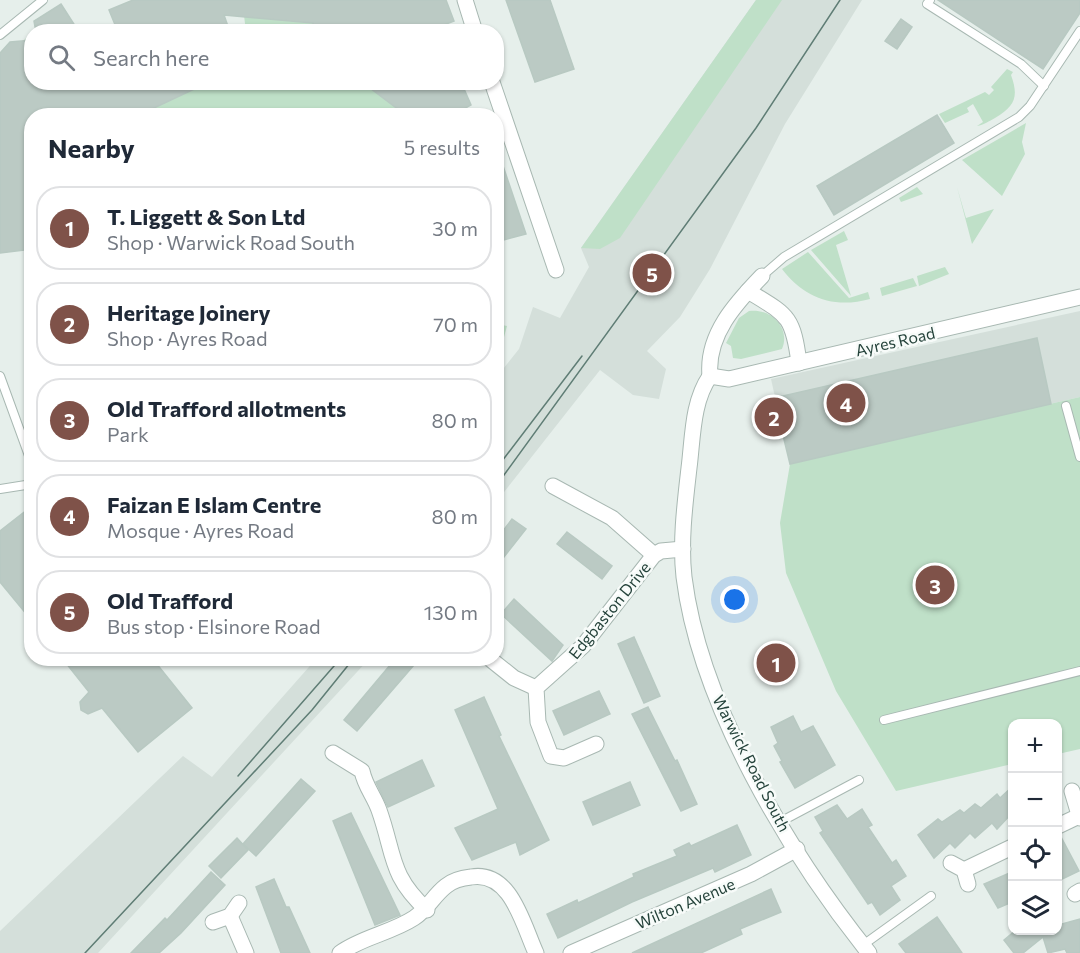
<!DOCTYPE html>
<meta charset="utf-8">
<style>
body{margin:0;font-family:Commissioner,sans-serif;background:#f2f2f3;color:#1f2937}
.controls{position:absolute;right:18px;bottom:18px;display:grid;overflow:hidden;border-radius:12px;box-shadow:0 2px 4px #0004}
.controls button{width:54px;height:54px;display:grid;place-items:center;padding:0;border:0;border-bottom:2px solid #e0e1e3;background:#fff;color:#1f2937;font:30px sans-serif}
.you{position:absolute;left:735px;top:600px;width:21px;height:21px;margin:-15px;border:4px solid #fff;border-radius:50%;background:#1a73e8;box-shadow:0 0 0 9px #1a73e833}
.badge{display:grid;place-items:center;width:39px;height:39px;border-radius:50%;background:#7f5249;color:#fff;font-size:20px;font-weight:700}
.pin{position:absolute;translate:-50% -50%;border:3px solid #fff;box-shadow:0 2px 6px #0006}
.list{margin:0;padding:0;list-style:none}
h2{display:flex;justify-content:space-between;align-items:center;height:78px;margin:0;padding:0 24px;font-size:26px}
h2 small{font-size:20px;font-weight:400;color:#747a83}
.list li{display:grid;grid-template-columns:39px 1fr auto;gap:18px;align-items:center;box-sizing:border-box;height:84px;margin:0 12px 12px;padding:0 12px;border:2px solid #e0e1e3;border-radius:24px}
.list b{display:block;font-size:22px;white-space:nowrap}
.list p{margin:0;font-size:20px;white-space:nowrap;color:#747a83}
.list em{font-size:20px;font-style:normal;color:#747a83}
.icon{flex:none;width:33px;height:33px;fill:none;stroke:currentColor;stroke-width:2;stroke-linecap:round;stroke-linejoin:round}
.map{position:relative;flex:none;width:1080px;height:953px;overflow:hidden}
.search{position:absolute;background:#fff;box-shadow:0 2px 4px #0004;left:24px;top:24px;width:480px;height:66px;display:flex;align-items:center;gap:15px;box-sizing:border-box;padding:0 21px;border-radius:24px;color:#747a83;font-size:22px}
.panel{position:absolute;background:#fff;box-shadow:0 2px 4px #0004;left:24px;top:108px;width:480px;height:558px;border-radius:24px}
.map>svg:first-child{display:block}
.built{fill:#d4dfda}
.green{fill:#bfe0c8}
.building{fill:#bbcac4;stroke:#b8c9c2;stroke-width:1.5}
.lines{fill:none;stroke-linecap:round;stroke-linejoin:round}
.service-casing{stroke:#a8b8b2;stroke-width:10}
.minor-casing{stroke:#a8b8b2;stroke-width:17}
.service{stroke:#fff;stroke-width:8}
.minor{stroke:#fff;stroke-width:15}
.tram{stroke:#5f7d75;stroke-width:1.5}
.labels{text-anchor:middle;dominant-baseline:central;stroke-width:5;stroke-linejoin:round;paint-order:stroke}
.street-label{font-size:16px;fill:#24423a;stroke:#f7fbf9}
</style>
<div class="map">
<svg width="1080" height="953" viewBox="0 0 1080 953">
<rect width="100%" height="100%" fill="#e6efeb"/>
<g class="built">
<polygon points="756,0 862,0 785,124 710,269 680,317 647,351 666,369 659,399 633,395 600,370 497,501 496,378 519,349 533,307 560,318 589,267 581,248"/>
<polygon points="1080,311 1080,397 790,464 771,379"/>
<polygon points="316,659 369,659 98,953 0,953 0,931 183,756 212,777"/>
</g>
<g class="green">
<polygon points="756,0 782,0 620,238 600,249 581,248"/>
<polygon points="243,8 414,31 246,31"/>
<polygon points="31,34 32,82 129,83 134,88 139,85 138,82 461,83 471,105 451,116 32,116 31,249 0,253 0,53 10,42 17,46"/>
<path d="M1007,69L1013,72L1011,75C1019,97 1015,106 995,118C989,121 984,125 977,126L983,122L973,104L967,108L969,112L945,123L939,114L985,92L989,95L994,90L991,87Z"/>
<polygon points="1026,123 1022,142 1025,154 1002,196 962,160"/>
<polygon points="917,187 923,194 901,202 899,198"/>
<polygon points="957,187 966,218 994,209 972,244"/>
<polygon points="844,231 848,240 836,245 851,296 811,250"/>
<path d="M808,252L849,298L868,292L870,299C834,309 804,298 782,269Z"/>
<polygon points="497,259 501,259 497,324 507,326 497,363"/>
<polygon points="945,267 949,274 919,286 917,276"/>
<polygon points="913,278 917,286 882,296 880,288"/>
<path d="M749,311C771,308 791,328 782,349L741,359L733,358L731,346L726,343L739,318Z"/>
<polygon points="1080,397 1080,749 1058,754 1058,724 1012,724 1012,764 896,791 836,691 786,573 780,523 790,464"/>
</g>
<g class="building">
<polygon points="133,0 446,0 454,21 425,32 312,32 313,23 224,15 230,32 118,32 109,10"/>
<polygon points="506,0 550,0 574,69 535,82"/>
<polygon points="938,0 1080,0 1080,13 1043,69"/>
<polygon points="61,4 79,32 36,32 34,21"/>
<polygon points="901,19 912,27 897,49 885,41"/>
<polygon points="32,40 32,82 207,83 137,116 32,116 32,249 0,253 0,53 10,42"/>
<polygon points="362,82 461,82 471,105 451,116 407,116"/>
<polygon points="937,115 954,143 834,215 817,186"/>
<polygon points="499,154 526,234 496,242 496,155"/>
<polygon points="1037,338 1051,404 790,464 774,398"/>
<polygon points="32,506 32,621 0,582 0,531"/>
<polygon points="512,519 526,529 496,567 496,540"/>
<polygon points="567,532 612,566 602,579 557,544"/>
<polygon points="514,599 563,645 552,661 501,614"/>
<polygon points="634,637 660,696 644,703 618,644"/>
<polygon points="62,658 152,658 192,708 138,752 102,708 88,714 81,710 80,702 89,692"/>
<polygon points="396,658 420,658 357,731 344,720"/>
<polygon points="599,691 610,714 564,735 553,711"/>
<polygon points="484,697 501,735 499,736 549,840 520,855 516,842 472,860 455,828 498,809 455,710"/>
<polygon points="648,707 675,761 677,760 697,804 681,811 632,714"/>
<polygon points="793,716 801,732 813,726 835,765 795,788 780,762 782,761 774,746 778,743 771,727"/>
<polygon points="422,760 434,786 388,807 376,782"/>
<polygon points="301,779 315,791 256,856 243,844"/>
<polygon points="630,782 640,805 593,825 583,802"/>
<polygon points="1012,787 1012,813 997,829 992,823 975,838 970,833 955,848 950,843 934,858 918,835 938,819 942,822 960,810 964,813 975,804 981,808 997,794 1000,798"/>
<polygon points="837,805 847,819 862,809 872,825 868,827 892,863 896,860 906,876 891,886 900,900 880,915 872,902 868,904 820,833 823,831 815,817"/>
<polygon points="351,813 400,915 375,925 333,821"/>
<polygon points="737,825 751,855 715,872 713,868 632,902 558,938 547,914 577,900 578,903 634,877 633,874 677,856 674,850 689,843 691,846"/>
<polygon points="1060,835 1079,871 1058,881 1058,836"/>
<polygon points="237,838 248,850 221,878 209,866"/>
<polygon points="211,872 225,885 181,933 159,953 131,953 165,918 167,920"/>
<polygon points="1012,872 1012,902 998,908 984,884"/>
<polygon points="274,879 286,907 289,907 310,953 281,953 256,887"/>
<polygon points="771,889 781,912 740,929 742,934 701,953 632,953"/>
<polygon points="937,917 962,953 906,953 899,944"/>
<polygon points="1080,919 1080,953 1067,953 1065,949 1048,953 1043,937 1023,953 1014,953 1004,940 1016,930 1058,930 1058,925"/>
</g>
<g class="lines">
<defs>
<g id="service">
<polyline points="930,0 927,4 1021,64 1044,86"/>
<polyline points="0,35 43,0"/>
<polyline points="762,276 784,257 1019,117 1030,106 1080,31"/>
<polyline points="0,376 32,464"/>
<polyline points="1066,406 1080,457"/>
<polyline points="0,489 32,484"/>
<polyline points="884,720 1080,671"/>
<polyline points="780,822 859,780"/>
<polyline points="863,945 931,896"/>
</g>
<g id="minor">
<polyline points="465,0 475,32"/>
<polyline points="492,82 556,270"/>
<path d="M748,291C787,315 793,315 799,363"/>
<path d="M710,376C692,402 693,437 689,468C685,503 680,542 684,577C700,705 789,853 869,953"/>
<polyline points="710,376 729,379 1080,297"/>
<path d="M710,376C706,335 736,303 762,276"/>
<polyline points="553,486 612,518 654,555"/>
<polyline points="489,658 514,678 536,688"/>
<polyline points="596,744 564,758 551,756 538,722 536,688 583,646 654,555 661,551 683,549"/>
<path d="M333,753L362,771C365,786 374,796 379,810C395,855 389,875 427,910"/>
<polyline points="1072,791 1080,818"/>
<polyline points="1058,826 1079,816"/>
<polyline points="951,863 964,870 968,884"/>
<polyline points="964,870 1012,847"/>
<polyline points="1075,894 1080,891"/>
<polyline points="230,916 246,953"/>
<polyline points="213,922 230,916 239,903"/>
<path d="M340,953C362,937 391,933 414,918C429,908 433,896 446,886C453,880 462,878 471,877C511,870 523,925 536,953"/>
<polyline points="571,953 751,874 797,849"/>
</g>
</defs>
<use href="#service" class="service-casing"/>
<use href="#minor" class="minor-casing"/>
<use href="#service" class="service"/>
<use href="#minor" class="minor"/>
<g class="tram">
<polyline points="496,469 582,356"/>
<polyline points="496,486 756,128 840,0"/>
<polyline points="238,776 341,658"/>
<polyline points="85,953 312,710 354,658"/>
</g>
</g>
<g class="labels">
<g class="street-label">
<text transform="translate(895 341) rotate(-13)">Ayres Road</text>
<text transform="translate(609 610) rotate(-51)">Edgbaston Drive</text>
<text transform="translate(752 763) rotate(63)">Warwick Road South</text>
<text transform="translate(685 903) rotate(-23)">Wilton Avenue</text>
</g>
</g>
</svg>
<div class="controls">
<button>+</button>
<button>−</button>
<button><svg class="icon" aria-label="locate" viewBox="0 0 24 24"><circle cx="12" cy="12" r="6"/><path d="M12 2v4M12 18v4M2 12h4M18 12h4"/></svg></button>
<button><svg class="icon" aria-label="layers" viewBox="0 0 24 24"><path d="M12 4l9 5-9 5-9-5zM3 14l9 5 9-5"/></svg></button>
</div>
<div class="you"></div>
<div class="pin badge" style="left:776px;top:663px">1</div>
<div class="pin badge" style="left:774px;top:417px">2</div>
<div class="pin badge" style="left:935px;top:585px">3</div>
<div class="pin badge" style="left:846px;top:403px">4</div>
<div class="pin badge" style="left:652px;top:273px">5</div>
<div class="search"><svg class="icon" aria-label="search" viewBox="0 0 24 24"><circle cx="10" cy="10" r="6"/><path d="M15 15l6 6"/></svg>Search here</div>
<section class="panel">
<h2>Nearby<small>5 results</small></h2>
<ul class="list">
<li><span class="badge">1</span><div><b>T. Liggett &amp; Son Ltd</b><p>Shop · Warwick Road South</p></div><em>30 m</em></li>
<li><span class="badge">2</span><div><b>Heritage Joinery</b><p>Shop · Ayres Road</p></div><em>70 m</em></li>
<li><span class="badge">3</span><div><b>Old Trafford allotments</b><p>Park</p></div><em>80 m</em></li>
<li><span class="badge">4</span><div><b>Faizan E Islam Centre</b><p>Mosque · Ayres Road</p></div><em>80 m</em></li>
<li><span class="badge">5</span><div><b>Old Trafford</b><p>Bus stop · Elsinore Road</p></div><em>130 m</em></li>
</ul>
</section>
</div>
